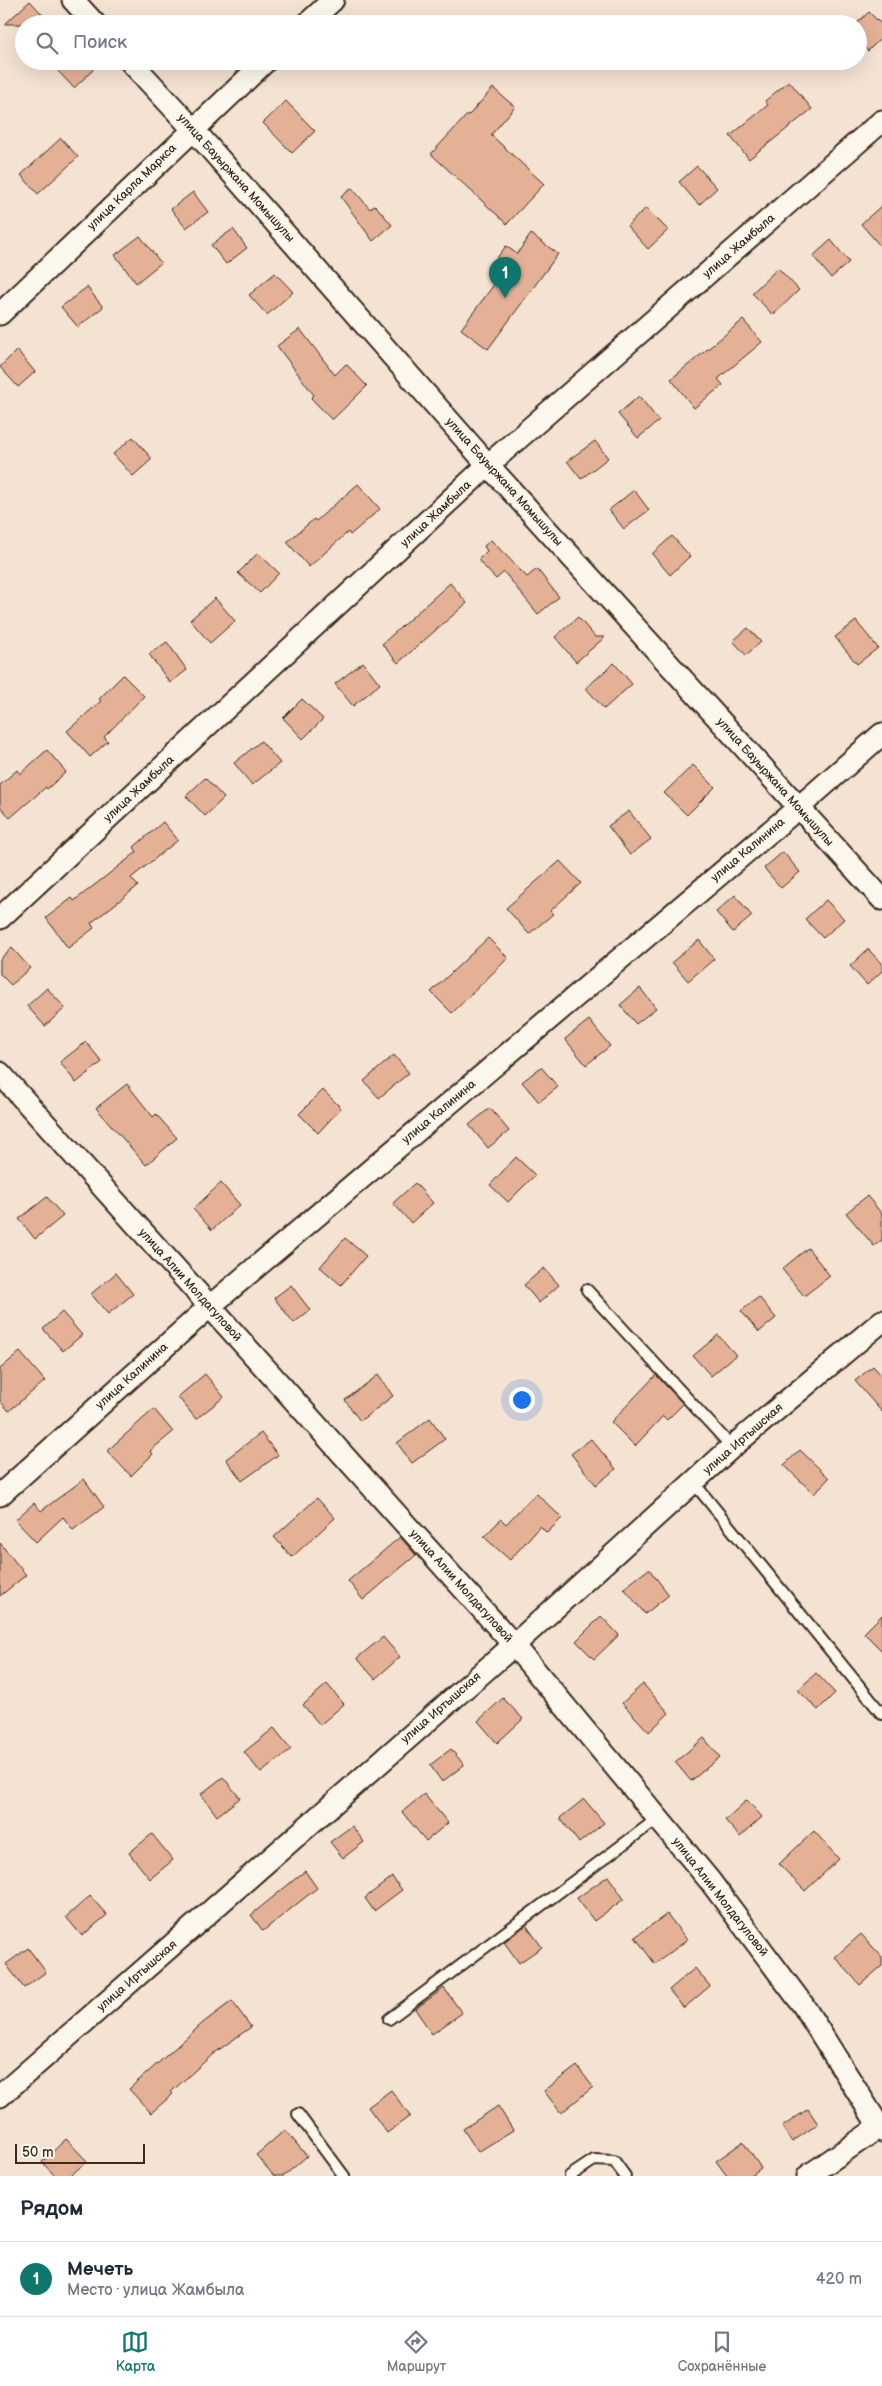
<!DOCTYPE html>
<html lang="ru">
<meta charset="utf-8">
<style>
body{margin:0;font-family:"Balsamiq Sans",sans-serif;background:#f2f2f3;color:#1f2937}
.scale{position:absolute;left:15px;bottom:12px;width:130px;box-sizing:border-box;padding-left:5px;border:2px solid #3b2a1e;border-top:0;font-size:14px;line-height:18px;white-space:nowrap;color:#3b2a1e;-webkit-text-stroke:4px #fbf7ec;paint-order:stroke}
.you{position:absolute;left:521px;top:1399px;width:18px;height:18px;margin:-12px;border:4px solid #fff;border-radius:50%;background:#1a73e8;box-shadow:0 0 0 8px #1a73e833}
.badge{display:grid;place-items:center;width:32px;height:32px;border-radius:50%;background:#0f766e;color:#fff;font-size:16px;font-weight:700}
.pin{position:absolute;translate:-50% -41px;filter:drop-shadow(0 1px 2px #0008)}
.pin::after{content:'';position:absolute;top:26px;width:18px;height:15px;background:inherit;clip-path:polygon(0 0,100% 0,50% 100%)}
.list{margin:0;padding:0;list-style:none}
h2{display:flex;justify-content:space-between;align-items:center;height:65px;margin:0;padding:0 20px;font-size:21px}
h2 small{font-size:16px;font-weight:400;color:#747a83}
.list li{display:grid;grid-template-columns:32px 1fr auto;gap:15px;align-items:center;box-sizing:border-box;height:75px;padding:0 20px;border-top:1px solid #e0e1e3}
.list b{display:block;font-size:19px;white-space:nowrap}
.list p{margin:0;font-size:16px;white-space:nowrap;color:#747a83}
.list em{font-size:16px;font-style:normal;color:#747a83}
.icon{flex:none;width:28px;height:28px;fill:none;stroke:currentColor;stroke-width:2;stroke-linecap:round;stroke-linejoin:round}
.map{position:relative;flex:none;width:882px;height:2176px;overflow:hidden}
.search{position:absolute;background:#fff;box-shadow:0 5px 20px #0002;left:15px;right:15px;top:15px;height:55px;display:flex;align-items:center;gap:12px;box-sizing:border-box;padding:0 18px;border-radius:28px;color:#747a83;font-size:19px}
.sheet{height:140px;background:#fff}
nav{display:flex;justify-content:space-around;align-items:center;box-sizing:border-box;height:70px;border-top:1px solid #e0e1e3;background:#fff;font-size:14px;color:#747a83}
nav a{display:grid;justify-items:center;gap:2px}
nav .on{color:#0f766e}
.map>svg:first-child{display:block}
.building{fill:#e4b196;stroke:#3b2a1e}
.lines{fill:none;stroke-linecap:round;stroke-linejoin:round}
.lane-casing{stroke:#3b2a1e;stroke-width:14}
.street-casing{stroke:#3b2a1e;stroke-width:25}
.lane{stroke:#fbf7ec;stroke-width:10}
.street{stroke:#fbf7ec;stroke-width:21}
.labels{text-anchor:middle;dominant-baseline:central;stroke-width:4;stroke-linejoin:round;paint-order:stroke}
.street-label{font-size:12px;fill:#3b2a1e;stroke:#fbf7ec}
</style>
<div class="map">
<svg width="882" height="2176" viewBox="0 0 882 2176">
<rect width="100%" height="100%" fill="#f4e2d2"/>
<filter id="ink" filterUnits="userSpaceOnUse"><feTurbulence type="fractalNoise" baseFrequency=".02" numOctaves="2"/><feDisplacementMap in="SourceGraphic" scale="10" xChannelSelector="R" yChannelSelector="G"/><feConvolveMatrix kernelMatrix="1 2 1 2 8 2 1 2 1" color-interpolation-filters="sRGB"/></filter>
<g filter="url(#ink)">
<g class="building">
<polygon points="30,1 51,24 5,24"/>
<polygon points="869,12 882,25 882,37 868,51 858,41 858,22"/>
<polygon points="65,61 85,61 93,70 74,88 56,69"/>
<polygon points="789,81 812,109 749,159 730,136 768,105 765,101"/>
<polygon points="493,88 515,107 491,135 544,184 507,224 431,154 468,114 469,115"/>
<polygon points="286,101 315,131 292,153 263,123"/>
<polygon points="61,138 78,157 38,194 21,175"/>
<polygon points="697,166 717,188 699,205 679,182"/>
<polygon points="352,188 370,209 375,205 392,225 373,241 341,197"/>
<polygon points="193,192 208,212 186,228 171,209"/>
<polygon points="882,205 882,248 861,224"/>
<polygon points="646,208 668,230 648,249 627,226"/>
<polygon points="233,229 247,248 226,264 211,245"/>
<polygon points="531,234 558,254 488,349 461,329 507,267 496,259 506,246 517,254"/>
<polygon points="140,236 161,263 136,283 115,255"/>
<polygon points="831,240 849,262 831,278 813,256"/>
<polygon points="778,268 799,290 773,315 752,293"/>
<polygon points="275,273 293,292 267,315 249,295"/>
<polygon points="87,287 103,307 78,327 61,307"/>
<polygon points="743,320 762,342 718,379 723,385 694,408 671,379"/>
<polygon points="300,329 335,375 346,364 367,386 332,420 311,398 314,395 277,346"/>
<polygon points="17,350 35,372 18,387 0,367"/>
<polygon points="639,396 659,421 638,438 618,414"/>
<polygon points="133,437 152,459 133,476 113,454"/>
<polygon points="595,441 608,458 581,479 567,461"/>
<polygon points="358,484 380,509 350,535 348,532 309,567 287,542 314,519 316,521"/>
<polygon points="634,490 649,510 624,529 609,510"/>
<polygon points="672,536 690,556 670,575 652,554"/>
<polygon points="491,540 527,577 537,569 559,597 538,614 504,572 496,579 478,560 487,551 484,546"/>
<polygon points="258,553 279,573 260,593 238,573"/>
<polygon points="450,583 467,603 398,663 382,644"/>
<polygon points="215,598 235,621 210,643 190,620"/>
<polygon points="578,617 595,637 605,637 576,662 555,637"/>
<polygon points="856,621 878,648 857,664 835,637"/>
<polygon points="748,628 761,642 746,655 733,641"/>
<polygon points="167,642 187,670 170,683 149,654"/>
<polygon points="363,662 380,684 353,706 335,684"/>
<polygon points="614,663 632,684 604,709 586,688"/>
<polygon points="123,675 144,696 104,737 108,741 90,757 67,731 101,701 99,699"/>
<polygon points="302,699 323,719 303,739 283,718"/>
<polygon points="261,741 280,763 252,785 234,763"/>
<polygon points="47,750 66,772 47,789 46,787 10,818 0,806 0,785 17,770 20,774"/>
<polygon points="693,765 715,787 687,815 664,793"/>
<polygon points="205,778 224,798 205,816 186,796"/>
<polygon points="629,811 651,839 630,855 608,826"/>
<polygon points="163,822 178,840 131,878 138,886 91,923 94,928 68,948 46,918 72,898 74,901 137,852 134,847"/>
<polygon points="783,852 800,872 781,888 764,868"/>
<polygon points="560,861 581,883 550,911 553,914 529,934 506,908"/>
<polygon points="735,895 752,916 733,932 716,912"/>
<polygon points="826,900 844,919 823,938 805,919"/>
<polygon points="488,938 508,958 452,1013 431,992"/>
<polygon points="699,940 714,959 688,981 672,962"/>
<polygon points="12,948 30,968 11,985 0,974 0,959"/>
<polygon points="868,949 882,964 882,971 867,985 850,966"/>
<polygon points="47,988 65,1008 45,1026 27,1006"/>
<polygon points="640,988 656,1008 636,1024 620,1005"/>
<polygon points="589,1020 610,1046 586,1065 565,1039"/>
<polygon points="86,1042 102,1062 76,1083 60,1062"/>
<polygon points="394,1055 409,1073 379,1098 364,1081"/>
<polygon points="541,1067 558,1087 539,1102 522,1082"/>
<polygon points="127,1084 153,1117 156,1114 177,1138 146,1165 96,1108"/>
<polygon points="323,1090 341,1108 318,1133 299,1114"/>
<polygon points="490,1108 509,1131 488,1148 469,1125"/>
<polygon points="516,1157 535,1175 508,1202 490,1185"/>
<polygon points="221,1183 240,1205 212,1230 193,1209"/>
<polygon points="415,1183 433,1203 411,1223 393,1203"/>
<polygon points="867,1196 882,1214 882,1240 874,1246 846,1213"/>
<polygon points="47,1197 63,1216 35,1239 19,1219"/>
<polygon points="345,1238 366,1256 341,1285 320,1267"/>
<polygon points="808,1248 830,1276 804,1296 782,1269"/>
<polygon points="544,1268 559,1285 539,1303 524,1285"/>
<polygon points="116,1273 133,1294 108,1314 91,1294"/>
<polygon points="291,1285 310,1310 294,1323 274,1298"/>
<polygon points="759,1297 776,1318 759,1332 741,1311"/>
<polygon points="62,1312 82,1335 63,1351 43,1329"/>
<polygon points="718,1335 736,1355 711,1376 693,1356"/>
<polygon points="20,1352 45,1381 9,1411 0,1401 0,1369"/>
<polygon points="873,1366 882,1376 882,1412 855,1381"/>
<polygon points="205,1374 224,1397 196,1419 178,1397"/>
<polygon points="378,1375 393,1396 360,1421 345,1400"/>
<polygon points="656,1375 683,1404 667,1420 663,1416 635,1446 611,1422"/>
<polygon points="154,1409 173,1432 150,1451 153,1454 131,1476 107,1451"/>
<polygon points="430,1418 445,1439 412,1463 397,1443"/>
<polygon points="261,1433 278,1455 242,1481 226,1459"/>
<polygon points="591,1439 616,1469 596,1485 571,1454"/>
<polygon points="800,1450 829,1478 814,1494 784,1465"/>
<polygon points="84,1479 104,1507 73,1530 63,1517 36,1542 15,1520 34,1503 41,1511"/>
<polygon points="536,1493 562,1518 547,1533 540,1526 510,1560 484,1537 501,1519 506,1524"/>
<polygon points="317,1498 335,1518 292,1557 274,1537"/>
<polygon points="400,1537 416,1555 363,1600 348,1581"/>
<polygon points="0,1543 26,1575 0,1596"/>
<polygon points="649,1569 669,1595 645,1614 624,1588"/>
<polygon points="882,1615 882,1651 864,1633"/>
<polygon points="601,1616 619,1635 594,1659 576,1641"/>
<polygon points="383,1637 400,1657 375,1679 357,1658"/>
<polygon points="816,1673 835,1693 818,1710 798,1690"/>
<polygon points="327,1684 344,1704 320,1725 303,1705"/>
<polygon points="643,1684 669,1713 649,1732 622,1703"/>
<polygon points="503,1698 523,1719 497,1743 478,1721"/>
<polygon points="274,1728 291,1749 261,1773 244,1752"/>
<polygon points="704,1738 720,1757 691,1781 675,1762"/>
<polygon points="451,1749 464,1765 442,1782 430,1765"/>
<polygon points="223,1777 240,1798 217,1816 201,1794"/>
<polygon points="424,1794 448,1823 426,1841 402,1812"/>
<polygon points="584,1799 604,1823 579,1843 560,1818"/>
<polygon points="747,1800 762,1817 740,1837 725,1820"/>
<polygon points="352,1826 364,1842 343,1858 330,1842"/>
<polygon points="814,1831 839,1859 805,1891 779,1864"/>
<polygon points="152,1834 173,1860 150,1879 129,1853"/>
<polygon points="305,1871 317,1888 263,1931 251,1915"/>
<polygon points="608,1876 624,1899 594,1921 577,1898"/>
<polygon points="392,1877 402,1890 374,1911 365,1898"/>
<polygon points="90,1896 107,1915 82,1936 66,1917"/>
<polygon points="667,1914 687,1940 655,1964 635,1937"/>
<polygon points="526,1925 542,1947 519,1963 504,1942"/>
<polygon points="861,1934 882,1957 882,1966 860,1985 835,1957"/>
<polygon points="28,1948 46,1972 24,1988 6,1964"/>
<polygon points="695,1968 710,1986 684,2008 669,1990"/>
<polygon points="444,1988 462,2013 432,2034 415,2009"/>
<polygon points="232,2001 251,2027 213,2054 171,2092 173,2094 151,2113 129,2089 204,2022"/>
<polygon points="577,2066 593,2087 561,2113 544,2091"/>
<polygon points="391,2090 410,2116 387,2133 368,2107"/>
<polygon points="498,2106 513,2130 478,2152 463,2129"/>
<polygon points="808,2109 818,2124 792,2142 782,2127"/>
<polygon points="285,2130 307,2156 284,2176 274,2176 256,2155"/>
<polygon points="66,2139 87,2161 70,2176 55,2176 42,2162"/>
<polygon points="743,2142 761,2168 750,2176 727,2176 716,2161"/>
</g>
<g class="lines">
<defs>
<g id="lane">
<polyline points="587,1290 732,1447"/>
<polyline points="694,1483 882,1714"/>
<polyline points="389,2019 657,1819"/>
<polyline points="298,2114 344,2176"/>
<polyline points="570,2176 594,2160 614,2161 625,2176"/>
</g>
<g id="street">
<polyline points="73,0 95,24"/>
<polyline points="307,24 333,0"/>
<polyline points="130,61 193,129 488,465 882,899"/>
<polyline points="0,314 266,61"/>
<polyline points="0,918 488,465 882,121"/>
<polyline points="0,1073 514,1645 710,1881 803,2005 882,2131"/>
<polyline points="0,1495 209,1307 798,808 882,734"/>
<polyline points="0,2096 514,1645 732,1447 882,1321"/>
<polyline points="808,2176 882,2125"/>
</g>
</defs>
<use href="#lane" class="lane-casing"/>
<use href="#street" class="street-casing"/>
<use href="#lane" class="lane"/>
<use href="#street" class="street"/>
</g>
</g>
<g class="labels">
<g class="street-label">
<text transform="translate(236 178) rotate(48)">улица Бауыржана Момышулы</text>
<text transform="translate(132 187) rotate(-44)">улица Карла Маркса</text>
<text transform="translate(739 246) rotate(-41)">улица Жамбыла</text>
<text transform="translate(504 482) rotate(48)">улица Бауыржана Момышулы</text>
<text transform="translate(436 514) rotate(-43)">улица Жамбыла</text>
<text transform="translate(775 782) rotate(48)">улица Бауыржана Момышулы</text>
<text transform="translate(139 789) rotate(-43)">улица Жамбыла</text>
<text transform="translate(748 850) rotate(-40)">улица Калинина</text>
<text transform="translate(439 1112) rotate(-40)">улица Калинина</text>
<text transform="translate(190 1285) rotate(48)">улица Алии Молдагуловой</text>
<text transform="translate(132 1376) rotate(-42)">улица Калинина</text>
<text transform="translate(743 1439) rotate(-41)">улица Иртышская</text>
<text transform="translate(461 1586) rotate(48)">улица Алии Молдагуловой</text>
<text transform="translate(441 1708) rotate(-41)">улица Иртышская</text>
<text transform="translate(720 1897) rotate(52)">улица Алии Молдагуловой</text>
<text transform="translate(137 1976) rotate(-41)">улица Иртышская</text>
</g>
</g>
</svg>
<div class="scale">50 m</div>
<div class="you"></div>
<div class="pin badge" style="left:505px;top:298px">1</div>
<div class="search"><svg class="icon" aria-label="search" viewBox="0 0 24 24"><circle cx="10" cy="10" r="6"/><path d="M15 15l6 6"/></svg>Поиск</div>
</div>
<section class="sheet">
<h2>Рядом<small></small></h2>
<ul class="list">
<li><span class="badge">1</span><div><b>Мечеть</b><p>Место · улица Жамбыла</p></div><em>420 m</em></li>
</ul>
</section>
<nav>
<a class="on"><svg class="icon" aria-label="map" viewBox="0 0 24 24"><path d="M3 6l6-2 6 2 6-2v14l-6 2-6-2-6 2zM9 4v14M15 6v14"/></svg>Карта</a>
<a><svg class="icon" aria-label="directions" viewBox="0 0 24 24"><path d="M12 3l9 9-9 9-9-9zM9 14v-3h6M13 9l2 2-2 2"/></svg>Маршрут</a>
<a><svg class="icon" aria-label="saved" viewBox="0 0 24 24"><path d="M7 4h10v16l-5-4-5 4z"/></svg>Сохранённые</a>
</nav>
